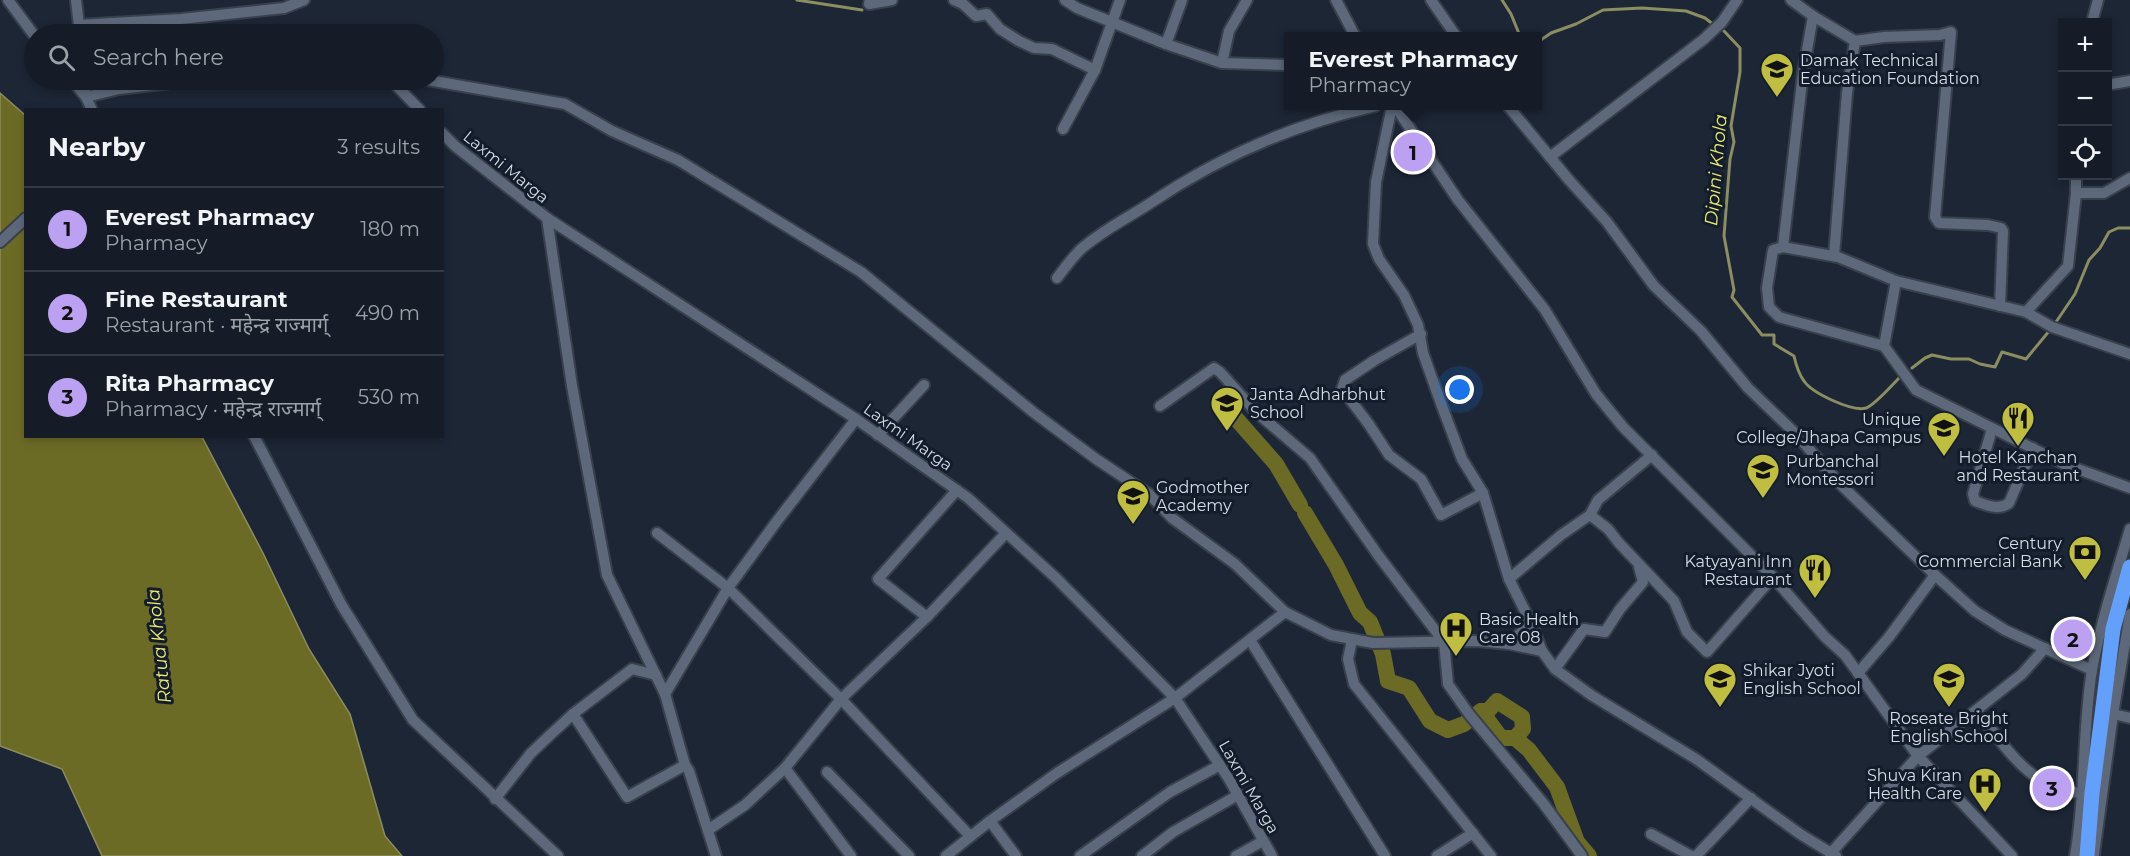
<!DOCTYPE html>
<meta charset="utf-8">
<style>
body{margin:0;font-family:Montserrat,"Noto Sans Devanagari",sans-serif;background:#1e2530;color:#f1f3f6}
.controls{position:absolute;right:18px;top:18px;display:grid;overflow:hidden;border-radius:0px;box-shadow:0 3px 9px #0003}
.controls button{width:54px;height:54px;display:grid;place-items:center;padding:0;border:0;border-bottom:2px solid #343a45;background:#151c28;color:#f1f3f6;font:30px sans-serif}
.you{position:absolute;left:1460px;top:390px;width:21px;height:21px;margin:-15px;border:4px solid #fff;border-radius:50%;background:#1a73e8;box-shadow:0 0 0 9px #1a73e833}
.badge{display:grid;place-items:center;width:39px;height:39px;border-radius:50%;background:#bca0f2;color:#111;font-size:20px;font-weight:700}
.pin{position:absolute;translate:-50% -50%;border:3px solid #fff;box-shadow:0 2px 6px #0006}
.popup{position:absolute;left:1284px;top:32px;width:258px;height:78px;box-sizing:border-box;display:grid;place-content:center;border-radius:0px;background:#151c28;filter:drop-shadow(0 2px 4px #0005);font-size:20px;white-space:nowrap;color:#9da1a8}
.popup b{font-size:22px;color:#f1f3f6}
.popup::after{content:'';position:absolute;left:50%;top:100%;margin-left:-12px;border:12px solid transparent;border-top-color:#151c28}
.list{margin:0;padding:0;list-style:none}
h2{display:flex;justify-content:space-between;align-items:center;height:78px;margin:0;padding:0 24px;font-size:26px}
h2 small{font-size:20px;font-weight:400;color:#9da1a8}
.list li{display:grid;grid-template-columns:39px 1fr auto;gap:18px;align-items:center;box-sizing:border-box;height:84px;padding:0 24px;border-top:2px solid #343a45}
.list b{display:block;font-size:22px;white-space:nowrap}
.list p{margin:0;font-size:20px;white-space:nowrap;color:#9da1a8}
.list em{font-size:20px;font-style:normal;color:#9da1a8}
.icon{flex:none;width:33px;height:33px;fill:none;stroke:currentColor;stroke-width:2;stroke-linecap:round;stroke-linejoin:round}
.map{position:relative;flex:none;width:2130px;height:856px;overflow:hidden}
.search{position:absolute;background:#151c28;box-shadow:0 3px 9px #0003;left:24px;top:24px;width:420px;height:66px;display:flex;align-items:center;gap:15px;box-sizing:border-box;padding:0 21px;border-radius:33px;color:#9da1a8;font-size:22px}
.panel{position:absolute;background:#151c28;box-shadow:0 3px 9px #0003;left:24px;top:108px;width:420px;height:330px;border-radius:0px}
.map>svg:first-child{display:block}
.water{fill:#6c6b26;stroke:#8c8d60;stroke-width:1.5}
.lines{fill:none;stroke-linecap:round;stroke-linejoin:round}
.stream{stroke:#8c8d60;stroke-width:3}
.river{stroke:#6c6b26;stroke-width:16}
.minor-casing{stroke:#38404c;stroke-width:14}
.highway-casing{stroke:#38404c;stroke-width:18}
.minor{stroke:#5d697a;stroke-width:10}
.highway{stroke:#63a0fb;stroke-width:15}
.labels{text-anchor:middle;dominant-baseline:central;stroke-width:6;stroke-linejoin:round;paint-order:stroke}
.poi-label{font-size:16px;fill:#d5dce6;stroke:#131c2a;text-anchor:start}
.street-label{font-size:16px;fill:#d5dce6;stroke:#131c2a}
.water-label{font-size:18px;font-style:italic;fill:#ecea72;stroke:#131c2a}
</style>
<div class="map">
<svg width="2130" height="856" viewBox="0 0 2130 856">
<rect width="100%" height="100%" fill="#1c2635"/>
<polygon class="water" points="0,93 25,115 26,436 202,437 263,553 309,649 350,714 385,836 402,856 102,856 62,769 0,746"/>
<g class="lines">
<g class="stream">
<polyline points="797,0 862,10"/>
<polyline points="1502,0 1511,14 1520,36"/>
<path d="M1724,31L1740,48V72L1731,126L1734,142L1730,159L1724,236L1734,290L1732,297L1762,335H1774V344L1794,356C1796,365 1798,373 1804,381C1812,393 1852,412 1866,408C1875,405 1893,384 1900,377"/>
<polyline points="1538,42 1551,33 1576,24 1603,10 1642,8 1686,11 1705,18 1714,25"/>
<polyline points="2054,325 2075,294 2089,260 2100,248 2109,232 2118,228 2130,228"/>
<polyline points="1912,368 1925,358 1932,355 1951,359 1969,359 1980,364 1995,367 2002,352 2026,359 2050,330"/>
</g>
<g class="river">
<polyline points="1232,414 1276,464 1300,505"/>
<polyline points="1305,513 1336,565 1360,613 1370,622 1383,654 1388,681 1409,688 1430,721 1448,730 1464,724 1481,711 1501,738 1515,738 1529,750 1557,787 1577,842 1589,856"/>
<polyline points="1481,711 1488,711 1497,701 1522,717 1523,729 1515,738"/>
</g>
<defs>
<g id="minor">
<polyline points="8,0 34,35"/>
<polyline points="76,0 80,34"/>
<polyline points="870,0 869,4 892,0"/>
<polyline points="954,0 963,4 976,16 987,14 1000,29 1019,41 1034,48 1052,49 1095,70"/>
<polyline points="1065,0 1077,8 1166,44 1222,63 1288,65"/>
<polyline points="1336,0 1355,36"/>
<polyline points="1431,0 1456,36"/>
<polyline points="1791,0 1813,16 1803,73 1783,247 1838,257 1896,281 2026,312 2052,327 2130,354"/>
<polyline points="1813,16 1855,41 1884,37 1940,35 1951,32 1935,217 1939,223 1988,225 2001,228 2003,231 2000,306"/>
<polyline points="2092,22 2098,0"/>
<polyline points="79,25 181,19 284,8 304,0"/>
<polyline points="1166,44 1182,0"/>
<polyline points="1222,63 1229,31 1247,0"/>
<polyline points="72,80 86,97 92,110"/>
<polyline points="84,80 86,97 119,89 197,80"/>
<polyline points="391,80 420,110"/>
<polyline points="428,80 565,104 612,131 678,160 861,272 1033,412 1096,459 1149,494 1172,518 1235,564 1285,612 1331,635 1373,643 1476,641 1509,644 1542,651 1555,669 1591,695 1696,759 1800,834 1836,856"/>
<polyline points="2112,84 2130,81"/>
<polyline points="1392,106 1376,182 1373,244 1379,259 1404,295 1418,325 1423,353 1443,409 1462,459 1483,493 1509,579 1531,623 1542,651"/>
<polyline points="1395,106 1458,200 1545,310 1596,394 1623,427 1773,577 1825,637 1845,655 1918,756 2012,856"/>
<polyline points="1508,106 1569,180 1607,222 1654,286 1701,331 1748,388 1794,432 1839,483 1935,575 1889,637 1858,673"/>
<polyline points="1063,129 1095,70 1120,0"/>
<polyline points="442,133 455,146 547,218 856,419 968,498 1056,578 1175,698 1229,779 1272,856"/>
<polyline points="1550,157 1704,39 1722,22 1737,0"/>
<polyline points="2076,193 2104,193 2130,178"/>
<polyline points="547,218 572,386 607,575 665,694 685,765 689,771 716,856"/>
<polyline points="0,242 26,218"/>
<polyline points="1783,247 1773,250 1767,288 1769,307 1779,317 1884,346"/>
<polyline points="1834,256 1847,93 1855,41"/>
<path d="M1057,278C1064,269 1072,258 1080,250C1101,231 1126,219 1149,204C1219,157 1293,124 1376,106"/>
<polyline points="1896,281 1884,346 1916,390 2064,464 2130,488"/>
<polyline points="2026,312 2068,266 2076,193 2076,176"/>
<polyline points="1421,334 1375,360 1345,380 1342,389 1368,423 1389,455 1421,479 1441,515 1483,493"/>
<polyline points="1160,406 1214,368 1220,372 1256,412 1310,458 1378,555 1444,642 1448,684 1469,714 1543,803 1582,856"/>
<path d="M1992,429L1973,494L1975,501C1986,505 1999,511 2009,503L2033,448"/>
<polyline points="878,435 924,385"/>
<polyline points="254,436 341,604 413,720 558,856"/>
<polyline points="957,490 878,579 927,617 1006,533"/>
<polyline points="1590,515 1608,529 1619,543 1674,601 1687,632 1707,652 1773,577"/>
<polyline points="657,533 728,588 841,699 970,836"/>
<polyline points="1935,575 1975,611 2005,630 2092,670"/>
<polyline points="1509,579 1561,535 1590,515 1598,500 1652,455"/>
<polyline points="1250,640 1385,856"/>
<polyline points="1352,640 1348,659 1354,684 1491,856"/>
<polyline points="1509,644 1531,623"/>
<polyline points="1555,669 1584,629 1605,632 1620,609 1643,582 1639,567"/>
<polyline points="665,694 728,588 777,521 856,419"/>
<path d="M1977,711C2007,749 2033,793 2086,793"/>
<polyline points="573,714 627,797 685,765"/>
<polyline points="2113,714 2130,718"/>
<polyline points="785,768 851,856"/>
<polyline points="827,772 909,856"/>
<polyline points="495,799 531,753 551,734 573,714 632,669 656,675"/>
<polyline points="990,821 1016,856"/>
<polyline points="708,830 745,805 785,768 841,699 927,617"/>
<polyline points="1651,834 1691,856"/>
<polyline points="1830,854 1918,756 2022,674 2045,648"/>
<polyline points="2094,854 2113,714 2130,614"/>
<polyline points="946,856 990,821 1057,773 1175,698 1285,612"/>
<polyline points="1080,856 1170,792 1220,765"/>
<polyline points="1142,856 1173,832 1238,795"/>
<polyline points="1236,856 1263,841"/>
<polyline points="1437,856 1473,833"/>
<polyline points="1696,856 1751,798"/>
<path d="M2075,856C2086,795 2082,731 2092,670C2101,621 2116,576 2130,529"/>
</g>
<polyline id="highway" points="2087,856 2092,793 2113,629 2130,567"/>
</defs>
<use href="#minor" class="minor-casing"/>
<use href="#highway" class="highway-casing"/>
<use href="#minor" class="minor"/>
<use href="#highway" class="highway"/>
</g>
<defs>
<symbol id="school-pin" viewBox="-11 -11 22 30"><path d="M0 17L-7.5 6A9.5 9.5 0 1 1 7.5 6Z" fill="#c0be40" stroke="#131c2a"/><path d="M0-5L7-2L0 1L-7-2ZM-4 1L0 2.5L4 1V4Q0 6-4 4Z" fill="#111"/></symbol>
<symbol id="restaurant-pin" viewBox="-11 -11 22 30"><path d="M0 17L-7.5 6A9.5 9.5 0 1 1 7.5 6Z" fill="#c0be40" stroke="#131c2a"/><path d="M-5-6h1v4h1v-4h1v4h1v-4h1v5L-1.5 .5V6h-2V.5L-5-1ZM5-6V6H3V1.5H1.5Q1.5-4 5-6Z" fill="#111"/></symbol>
<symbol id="bank-pin" viewBox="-11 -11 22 30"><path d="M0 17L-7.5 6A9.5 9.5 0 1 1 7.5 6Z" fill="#c0be40" stroke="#131c2a"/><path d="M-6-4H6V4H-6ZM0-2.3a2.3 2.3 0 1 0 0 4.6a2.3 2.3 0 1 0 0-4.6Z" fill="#111"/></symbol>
<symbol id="hospital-pin" viewBox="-11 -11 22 30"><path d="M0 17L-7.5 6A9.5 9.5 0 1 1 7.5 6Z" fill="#c0be40" stroke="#131c2a"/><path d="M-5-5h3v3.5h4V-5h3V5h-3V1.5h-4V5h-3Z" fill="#111"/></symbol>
</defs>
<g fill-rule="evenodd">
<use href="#school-pin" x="1758" y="50" width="38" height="52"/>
<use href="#school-pin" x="1208" y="384" width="38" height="52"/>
<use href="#restaurant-pin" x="1999" y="399" width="38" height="52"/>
<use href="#school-pin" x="1925" y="409" width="38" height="52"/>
<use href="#school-pin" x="1744" y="451" width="38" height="52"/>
<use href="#school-pin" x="1114" y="477" width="38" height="52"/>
<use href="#bank-pin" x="2066" y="533" width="38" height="52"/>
<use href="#restaurant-pin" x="1796" y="551" width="38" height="52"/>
<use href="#hospital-pin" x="1437" y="609" width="38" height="52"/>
<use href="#school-pin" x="1701" y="660" width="38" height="52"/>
<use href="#school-pin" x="1930" y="660" width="38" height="52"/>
<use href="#hospital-pin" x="1966" y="765" width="38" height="52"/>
</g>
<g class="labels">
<g class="poi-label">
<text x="1800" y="60">Damak Technical<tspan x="1800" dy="18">Education Foundation</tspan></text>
<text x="1250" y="394">Janta Adharbhut<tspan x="1250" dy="18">School</tspan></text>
<text x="1921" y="419" text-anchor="end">Unique<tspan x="1921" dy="18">College/Jhapa Campus</tspan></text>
<text x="2018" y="457" text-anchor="middle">Hotel Kanchan<tspan x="2018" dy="18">and Restaurant</tspan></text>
<text x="1786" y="461">Purbanchal<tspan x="1786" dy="18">Montessori</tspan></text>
<text x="1156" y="487">Godmother<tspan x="1156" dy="18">Academy</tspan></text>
<text x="2062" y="543" text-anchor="end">Century<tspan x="2062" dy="18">Commercial Bank</tspan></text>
<text x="1792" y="561" text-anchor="end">Katyayani Inn<tspan x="1792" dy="18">Restaurant</tspan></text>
<text x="1479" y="619">Basic Health<tspan x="1479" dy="18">Care 08</tspan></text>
<text x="1743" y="670">Shikar Jyoti<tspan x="1743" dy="18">English School</tspan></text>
<text x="1949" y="718" text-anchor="middle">Roseate Bright<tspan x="1949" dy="18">English School</tspan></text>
<text x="1962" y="775" text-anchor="end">Shuva Kiran<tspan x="1962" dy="18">Health Care</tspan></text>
</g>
<g class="street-label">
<text transform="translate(506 167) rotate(39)">Laxmi Marga</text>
<text transform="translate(908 437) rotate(35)">Laxmi Marga</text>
<text transform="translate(1249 787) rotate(60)">Laxmi Marga</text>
</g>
<g class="water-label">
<text transform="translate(1716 170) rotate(-85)">Dipini Khola</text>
<text transform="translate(159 646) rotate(-96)">Ratua Khola</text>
</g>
</g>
</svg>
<div class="controls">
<button>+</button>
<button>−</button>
<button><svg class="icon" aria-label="locate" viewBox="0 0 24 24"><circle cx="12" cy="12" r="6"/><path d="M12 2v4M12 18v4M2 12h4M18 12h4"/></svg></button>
</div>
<div class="you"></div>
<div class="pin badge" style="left:1413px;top:152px">1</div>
<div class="popup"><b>Everest Pharmacy</b>Pharmacy</div>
<div class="pin badge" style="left:2073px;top:639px">2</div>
<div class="pin badge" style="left:2052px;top:788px">3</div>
<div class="search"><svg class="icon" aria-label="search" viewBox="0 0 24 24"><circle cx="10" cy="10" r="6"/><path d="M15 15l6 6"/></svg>Search here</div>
<section class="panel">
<h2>Nearby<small>3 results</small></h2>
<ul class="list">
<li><span class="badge">1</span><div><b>Everest Pharmacy</b><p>Pharmacy</p></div><em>180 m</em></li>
<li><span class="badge">2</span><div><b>Fine Restaurant</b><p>Restaurant · महेन्द्र राज्मार्ग्</p></div><em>490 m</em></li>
<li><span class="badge">3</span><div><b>Rita Pharmacy</b><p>Pharmacy · महेन्द्र राज्मार्ग्</p></div><em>530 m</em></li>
</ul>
</section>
</div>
